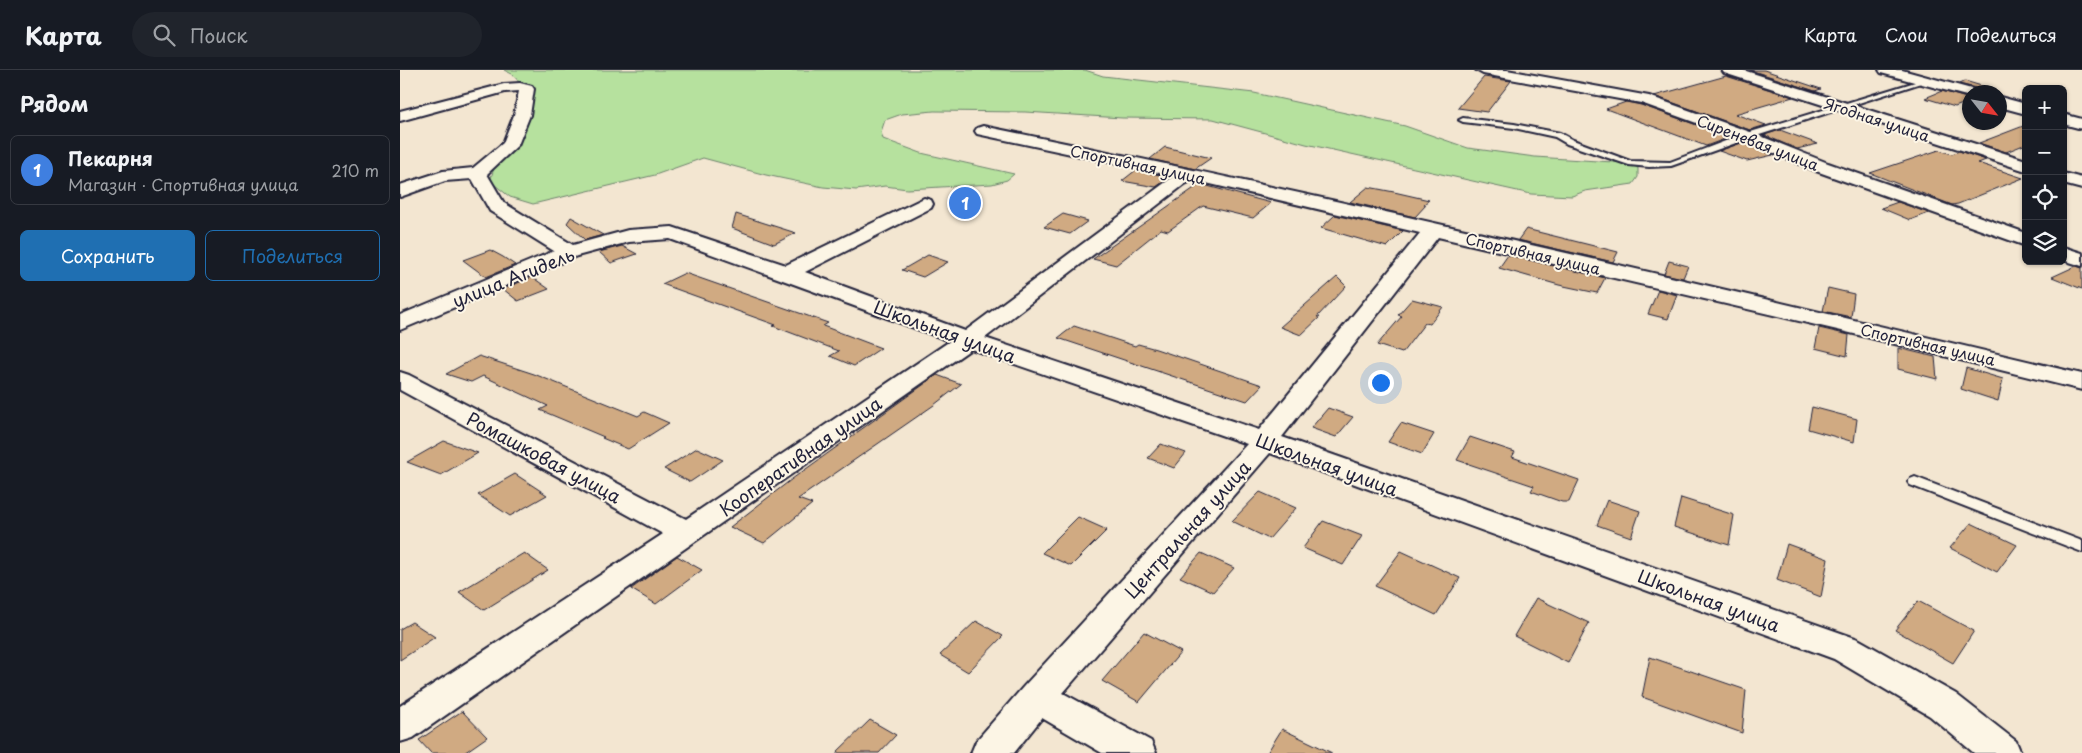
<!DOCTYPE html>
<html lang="ru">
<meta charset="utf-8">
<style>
body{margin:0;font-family:"Playpen Sans",sans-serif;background:#20242c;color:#f1f3f6}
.controls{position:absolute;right:15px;top:15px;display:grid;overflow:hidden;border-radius:8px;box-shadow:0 1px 4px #0004}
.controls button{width:45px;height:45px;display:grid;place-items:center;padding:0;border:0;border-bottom:1px solid #363941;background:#171b24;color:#f1f3f6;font:25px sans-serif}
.compass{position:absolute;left:1562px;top:15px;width:45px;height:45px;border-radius:50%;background:#171b24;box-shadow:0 1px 4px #0004;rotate:121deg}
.you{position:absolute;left:980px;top:312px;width:18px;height:18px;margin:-12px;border:4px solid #fff;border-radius:50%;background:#1a73e8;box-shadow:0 0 0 8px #1a73e833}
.badge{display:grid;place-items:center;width:32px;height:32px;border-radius:50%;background:#1f6fb2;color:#fff;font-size:16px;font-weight:700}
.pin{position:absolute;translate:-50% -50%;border:2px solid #fff;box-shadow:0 1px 5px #0006}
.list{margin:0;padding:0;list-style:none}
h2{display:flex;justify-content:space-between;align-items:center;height:65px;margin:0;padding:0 20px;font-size:21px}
h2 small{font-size:16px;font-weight:400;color:#9ea1a6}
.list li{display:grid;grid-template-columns:32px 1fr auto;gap:15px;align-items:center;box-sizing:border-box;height:70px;margin:0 10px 10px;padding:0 10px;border:1px solid #363941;border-radius:8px}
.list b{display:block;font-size:19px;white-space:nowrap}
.list p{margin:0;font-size:16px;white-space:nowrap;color:#9ea1a6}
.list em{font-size:16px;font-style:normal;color:#9ea1a6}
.actions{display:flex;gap:10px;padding:15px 20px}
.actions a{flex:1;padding:11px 0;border:1px solid #1f6fb2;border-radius:8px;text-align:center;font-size:18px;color:#1f6fb2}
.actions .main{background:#1f6fb2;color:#fff}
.icon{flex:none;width:28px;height:28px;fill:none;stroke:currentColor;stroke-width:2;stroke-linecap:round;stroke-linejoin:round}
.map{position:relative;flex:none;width:1682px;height:683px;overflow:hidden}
header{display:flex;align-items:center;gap:30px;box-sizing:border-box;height:70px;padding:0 25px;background:#171b24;border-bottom:1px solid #363941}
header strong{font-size:24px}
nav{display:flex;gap:28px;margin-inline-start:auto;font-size:18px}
.search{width:350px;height:45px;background:#20242c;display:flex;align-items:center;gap:12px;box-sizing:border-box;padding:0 18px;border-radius:28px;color:#9ea1a6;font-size:19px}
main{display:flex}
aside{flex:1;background:#171b24}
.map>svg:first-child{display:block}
.green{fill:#b6e19e;stroke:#6c826c}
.building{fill:#d0aa82;stroke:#22223b}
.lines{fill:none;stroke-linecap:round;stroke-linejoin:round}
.service-casing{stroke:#22223b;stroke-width:4}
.minor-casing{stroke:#22223b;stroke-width:4}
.service{fill:#fcf5e5;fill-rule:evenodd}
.minor{fill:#fcf5e5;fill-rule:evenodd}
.labels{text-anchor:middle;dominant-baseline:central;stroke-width:4;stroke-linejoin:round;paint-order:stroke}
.far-street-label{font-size:15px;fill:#22223b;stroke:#fcf5e5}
.street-label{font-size:18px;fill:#22223b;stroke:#fcf5e5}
</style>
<header>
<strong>Карта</strong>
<div class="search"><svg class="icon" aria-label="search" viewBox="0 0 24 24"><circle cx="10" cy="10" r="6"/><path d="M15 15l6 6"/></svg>Поиск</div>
<nav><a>Карта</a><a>Слои</a><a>Поделиться</a></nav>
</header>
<main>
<aside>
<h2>Рядом<small></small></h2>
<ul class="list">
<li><span class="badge" style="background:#3f7fe0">1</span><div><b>Пекарня</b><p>Магазин · Спортивная улица</p></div><em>210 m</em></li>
</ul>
<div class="actions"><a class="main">Сохранить</a><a>Поделиться</a></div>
</aside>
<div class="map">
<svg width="1682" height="683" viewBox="0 0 1682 683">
<rect width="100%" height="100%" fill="#f3e6d1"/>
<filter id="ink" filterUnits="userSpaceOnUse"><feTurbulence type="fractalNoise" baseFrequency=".02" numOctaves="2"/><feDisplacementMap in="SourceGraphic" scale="10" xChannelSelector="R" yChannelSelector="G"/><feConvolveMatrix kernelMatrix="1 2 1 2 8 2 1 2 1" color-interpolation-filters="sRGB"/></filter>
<g filter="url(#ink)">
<polygon class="green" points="104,0 685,0 703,6 854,23 1005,56 1068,78 1135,87 1229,93 1238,98 1238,107 1233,114 1185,121 1172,126 1131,124 906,74 813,49 722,48 625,42 534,41 502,44 485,50 481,62 483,69 521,83 614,104 607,110 592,114 507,119 485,116 456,120 423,117 366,105 303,88 255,105 133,134 110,127 90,111 95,95 122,45 121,14 112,4"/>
<g class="building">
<polygon points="1350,0 1364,0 1421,19 1415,21"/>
<polygon points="1326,6 1393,27 1335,44 1366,55 1350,60 1254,26"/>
<polygon points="1084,7 1111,11 1087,42 1058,38"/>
<polygon points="1565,11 1595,20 1588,22 1579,22 1576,18 1559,14"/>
<polygon points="1542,21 1570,29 1570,31 1555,37 1525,28"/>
<polygon points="1226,32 1241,35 1330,67 1306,76 1206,39"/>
<polygon points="1626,55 1626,74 1606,82 1579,73"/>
<polygon points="1380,60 1418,74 1397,79 1364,65"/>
<polygon points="1344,72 1373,85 1347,91 1319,81"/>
<polygon points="765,77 811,88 795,99 750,89"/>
<polygon points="1539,80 1552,84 1559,81 1586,90 1578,93 1623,108 1558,134 1552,135 1470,103"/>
<polygon points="736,100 770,107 756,117 722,111"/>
<polygon points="800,114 871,133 853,148 803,136 768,161 761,159 716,195 693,189"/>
<polygon points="968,117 994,122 1029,130 1024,134 1026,135 1015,147 950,132"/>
<polygon points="1498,132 1529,143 1510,150 1481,138"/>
<polygon points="336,144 396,163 374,174 332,158"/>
<polygon points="663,144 688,151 670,164 644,157"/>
<polygon points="935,145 1003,161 987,177 921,158"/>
<polygon points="171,147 203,165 185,170 167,153"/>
<polygon points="1126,159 1218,182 1213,192 1118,170"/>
<polygon points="222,176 237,184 211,193 199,182"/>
<polygon points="90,180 103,187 115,195 86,207 63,190"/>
<polygon points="528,185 548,192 523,207 502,200"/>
<polygon points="1108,185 1205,208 1197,223 1159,215 1099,198"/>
<polygon points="1269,191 1288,196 1283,208 1264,204"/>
<polygon points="1676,196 1682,198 1682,219 1652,207"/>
<polygon points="285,203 428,253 423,256 481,278 454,296 430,286 439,281 373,256 376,255 262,214"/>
<polygon points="132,207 149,219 118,231 103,219"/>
<polygon points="937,207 946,216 917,247 920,247 901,265 880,257"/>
<polygon points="1428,218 1454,224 1451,247 1423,241"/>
<polygon points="1258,220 1277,225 1268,249 1248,244"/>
<polygon points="1012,229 1043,237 1030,254 1025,253 1002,283 977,275 1002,246 998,245"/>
<polygon points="674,256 735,276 738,274 756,279 862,315 847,331 658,268"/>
<polygon points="1419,258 1449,265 1447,286 1415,278"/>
<polygon points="1498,278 1535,287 1537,309 1498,299"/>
<polygon points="79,286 134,304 238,346 244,342 269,353 228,379 202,368 204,367 140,340 148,336 83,306 71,312 46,304"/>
<polygon points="1566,298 1603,309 1598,331 1561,319"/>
<polygon points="537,305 561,314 534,335 398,429 412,434 364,473 330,457 392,409"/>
<polygon points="1412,337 1457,349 1454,372 1408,359"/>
<polygon points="928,338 953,347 936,367 911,358"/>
<polygon points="1001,353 1034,364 1022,384 988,372"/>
<polygon points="1070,367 1115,382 1112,387 1179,410 1169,432 1162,432 1131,421 1134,416 1057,390"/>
<polygon points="44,371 78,383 41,405 7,392"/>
<polygon points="761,374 786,383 774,398 748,388"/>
<polygon points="297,378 323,390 290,412 264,399"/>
<polygon points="115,404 147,425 110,446 78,425"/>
<polygon points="860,422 896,438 869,469 832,451"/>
<polygon points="1281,428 1334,445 1329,475 1274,457"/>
<polygon points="1207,430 1240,441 1231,467 1197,455"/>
<polygon points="678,447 707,460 671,496 642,483"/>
<polygon points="923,451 962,466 943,495 903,478"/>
<polygon points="1571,453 1617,475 1597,502 1550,478"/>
<polygon points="1387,474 1428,489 1421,527 1377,510"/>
<polygon points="1001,481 1060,508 1036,545 975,516"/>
<polygon points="124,483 148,500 84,540 59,522"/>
<polygon points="801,483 834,498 813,522 780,507"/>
<polygon points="277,486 302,500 256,534 231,519"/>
<polygon points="1136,528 1189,553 1168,593 1114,566"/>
<polygon points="1518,531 1574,561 1553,593 1495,560"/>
<polygon points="576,551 603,566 568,602 540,585"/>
<polygon points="12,552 35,567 0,590 0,559"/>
<polygon points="744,562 781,582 739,632 702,611"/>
<polygon points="1250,587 1346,620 1342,663 1242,627"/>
<polygon points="62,641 87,667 64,683 31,683 19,670"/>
<polygon points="470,650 496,665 479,683 436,683"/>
<polygon points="882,659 932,683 867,683"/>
</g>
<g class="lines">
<defs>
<g id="service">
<polygon points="1522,10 1527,11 1350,68 1271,96 1249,97 1229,95 1167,74 1155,67 1114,58 1063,52 1059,50 1063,48 1114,54 1160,63 1173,70 1230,91 1270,92 1344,64"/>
<polygon points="1515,407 1682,471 1682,482 1510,415 1508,412 1510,409"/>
</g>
<g id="minor">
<polygon points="1076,0 1107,0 1249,26 1353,63 1428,93 1626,163 1626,176 1416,101 1341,69 1241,33 1083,4"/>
<polygon points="1322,0 1343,0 1626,90 1626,101 1324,3"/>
<polygon points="1479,0 1502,0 1575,20 1577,22 1570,22 1570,27 1481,3"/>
<path d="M120,13L132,16L134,19L130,45L118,75L87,104L104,133L173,175L228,160L272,157L386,195L524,128L531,130L533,134L531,138L405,202L565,261L774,106L577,64L575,61L577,58L583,56C951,131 1317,217 1682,304V320L1446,262L1038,167L882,367L1458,569L1556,624L1616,671L1621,683H1574L1530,646L1434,589L870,383L663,623L751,671L756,683H702L642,648L614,683H571L576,671L624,616L847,374L571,279L13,668L0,672V636L263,464L0,320V302L9,305L286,449L550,271L270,169L229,172L177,186L0,260V245L154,181L90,141L72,109L45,111L0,127V115L43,101L73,98L103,73L114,45L119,21L105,22L0,51V41L104,14ZM793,110L1020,163L859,360L585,268L785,114Z"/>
<polygon points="1600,27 1626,34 1626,44 1600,37"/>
<polygon points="1663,44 1682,49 1682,59 1663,54"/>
<polygon points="1663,103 1682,108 1682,119 1663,114"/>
<polygon points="1663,177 1682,183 1682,196 1663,190"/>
</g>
</defs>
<use href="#service" class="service-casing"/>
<use href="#minor" class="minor-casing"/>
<use href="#service" class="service"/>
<use href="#minor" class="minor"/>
</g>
</g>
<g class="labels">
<g class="far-street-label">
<text transform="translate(1477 49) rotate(18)">Ягодная улица</text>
<text transform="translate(1358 72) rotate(21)">Сиреневая улица</text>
<text transform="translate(738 94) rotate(12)">Спортивная улица</text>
<text transform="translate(1133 183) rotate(13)">Спортивная улица</text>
<text transform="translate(1528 274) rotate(13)">Спортивная улица</text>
</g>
<g class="street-label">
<text transform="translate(113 207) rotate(-22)">улица Агидель</text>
<text transform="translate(545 261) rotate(20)">Школьная улица</text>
<text transform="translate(400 386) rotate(-35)">Кооперативная улица</text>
<text transform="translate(144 387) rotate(28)">Ромашковая улица</text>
<text transform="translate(927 394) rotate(20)">Школьная улица</text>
<text transform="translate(787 459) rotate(-48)">Центральная улица</text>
<text transform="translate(1309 530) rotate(20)">Школьная улица</text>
</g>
</g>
</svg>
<div class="controls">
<button>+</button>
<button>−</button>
<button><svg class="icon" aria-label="locate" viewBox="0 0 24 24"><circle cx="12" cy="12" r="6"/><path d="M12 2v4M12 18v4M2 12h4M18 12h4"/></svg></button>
<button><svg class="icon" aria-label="layers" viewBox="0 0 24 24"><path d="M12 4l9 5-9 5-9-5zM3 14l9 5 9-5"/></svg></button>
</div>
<svg class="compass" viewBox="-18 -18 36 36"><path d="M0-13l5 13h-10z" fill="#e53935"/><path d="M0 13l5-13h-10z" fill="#9ea1a6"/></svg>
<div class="you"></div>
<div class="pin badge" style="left:565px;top:133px;background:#3f7fe0">1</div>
</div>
</main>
